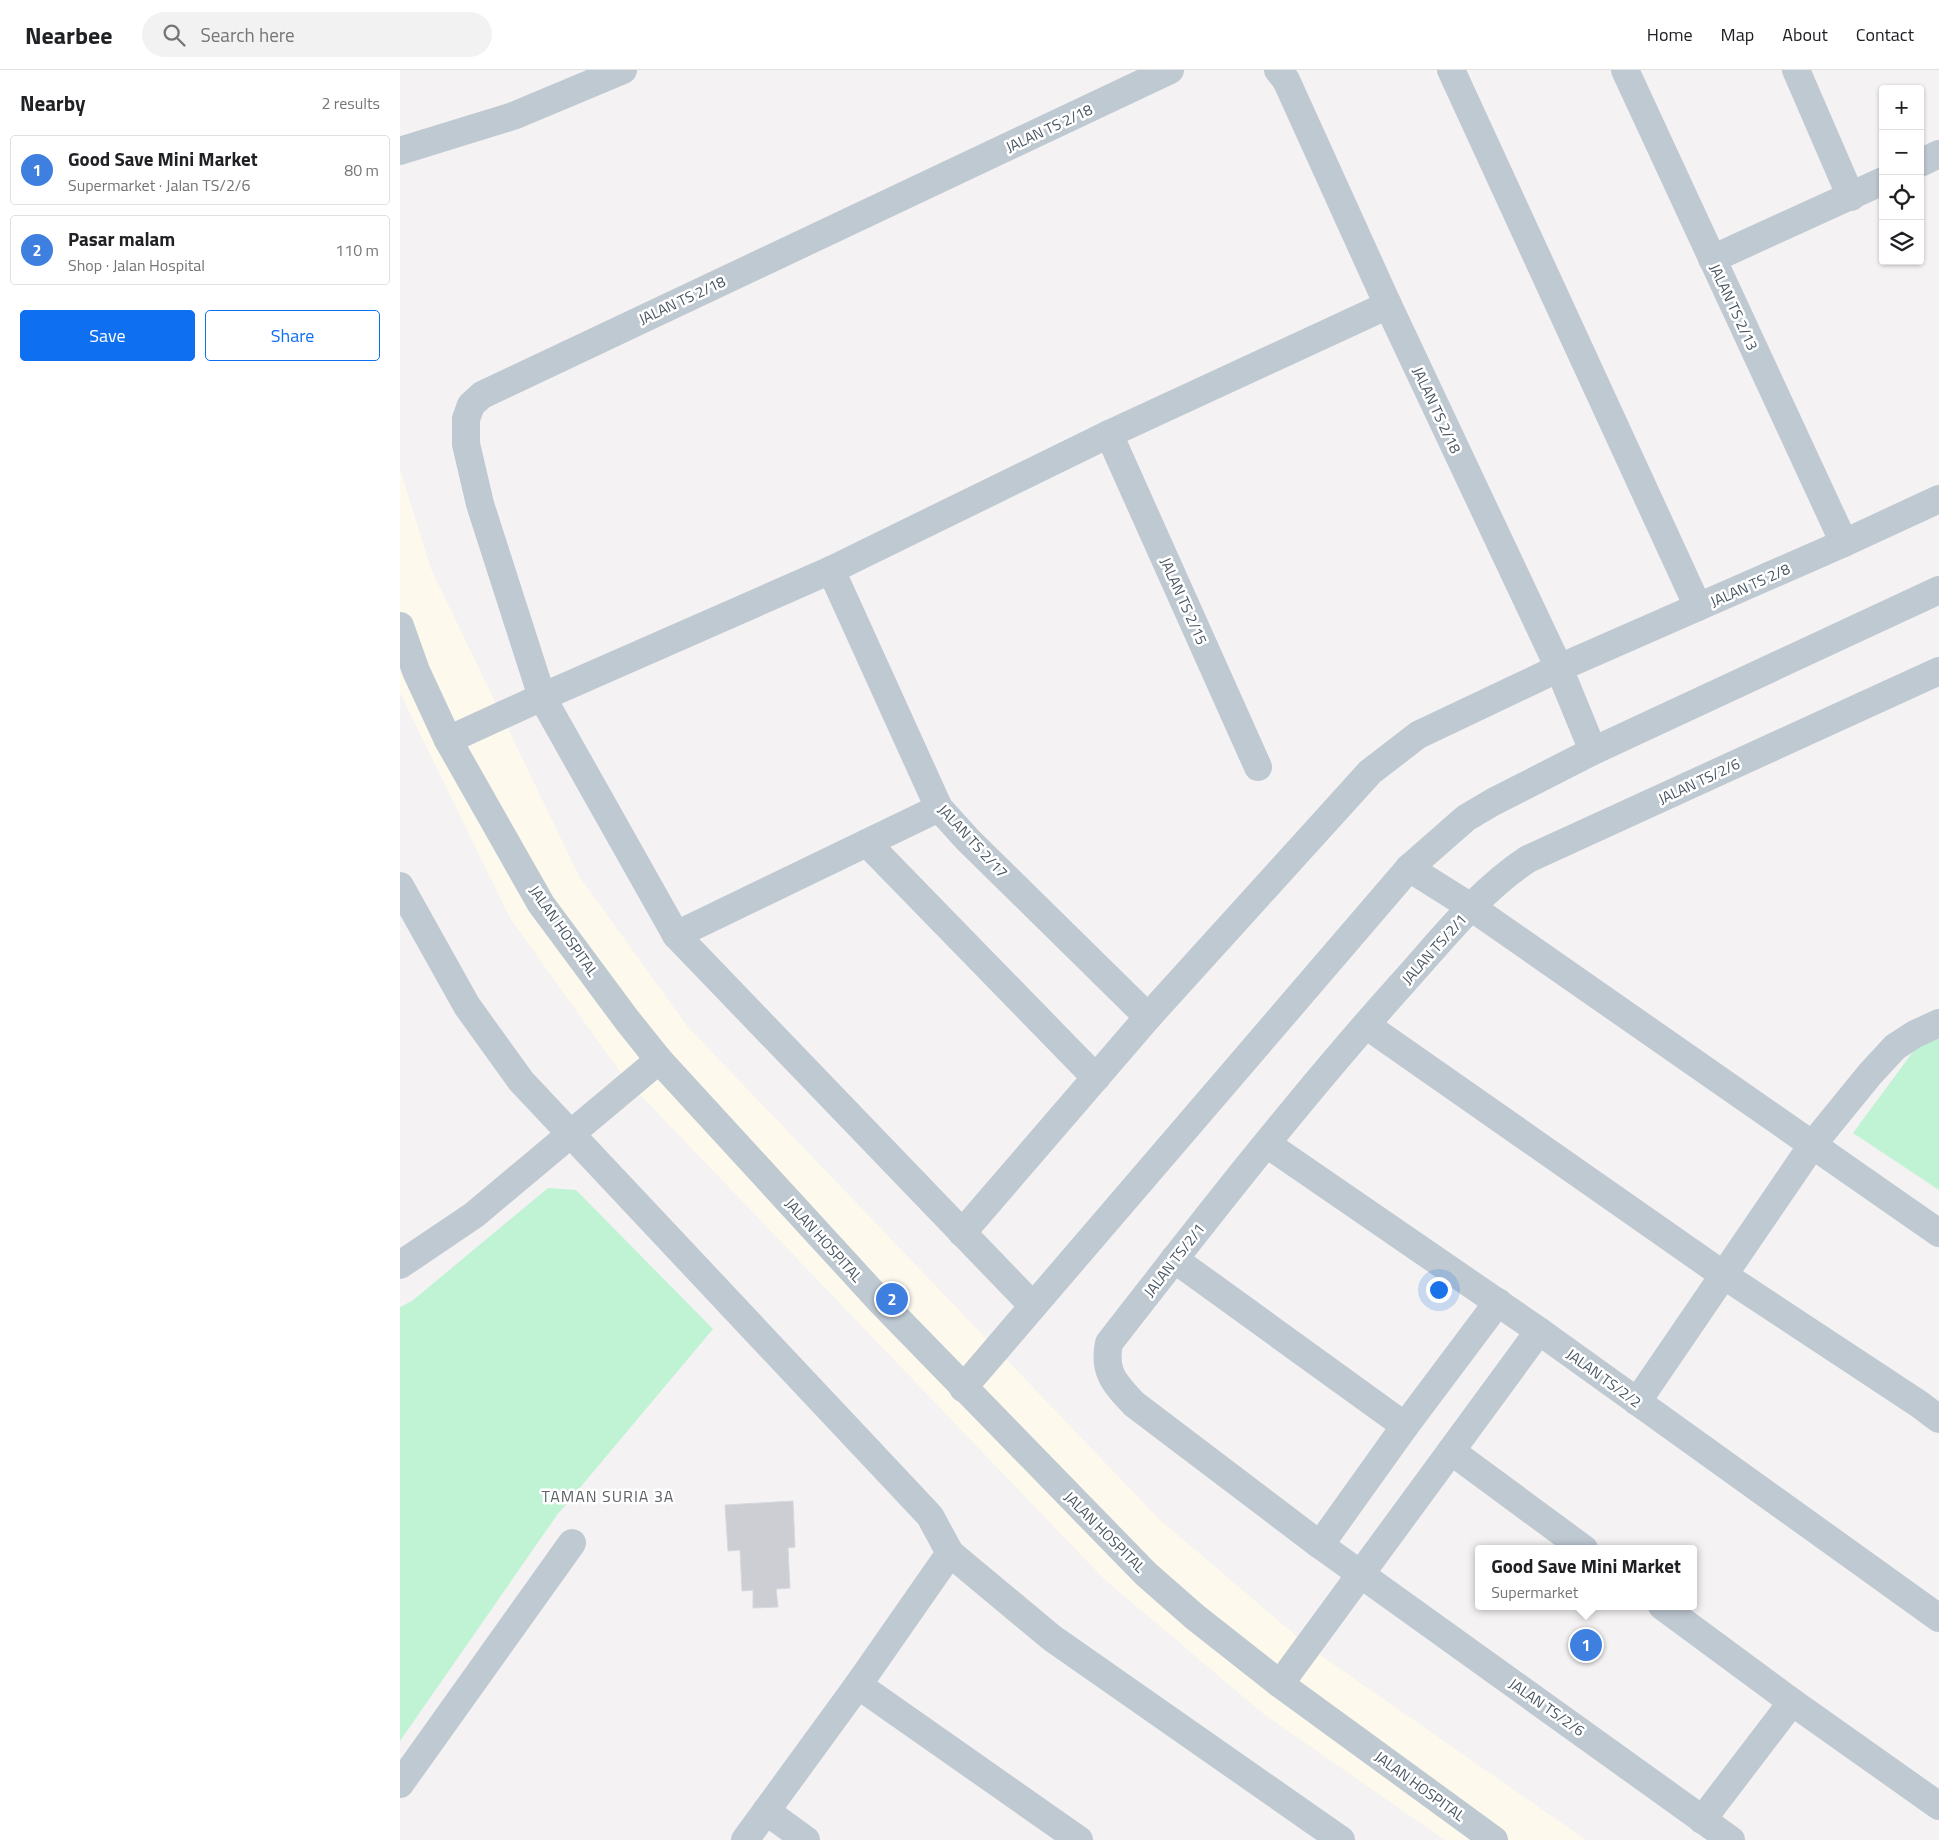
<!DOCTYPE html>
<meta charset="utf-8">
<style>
body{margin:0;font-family:"Titillium Web",sans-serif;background:#f2f2f2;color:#202124}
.controls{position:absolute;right:15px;top:15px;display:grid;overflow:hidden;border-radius:5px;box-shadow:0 1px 4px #0004}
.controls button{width:45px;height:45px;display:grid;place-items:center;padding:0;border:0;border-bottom:1px solid #e0e0e0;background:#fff;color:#202124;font:25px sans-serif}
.you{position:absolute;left:1038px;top:1219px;width:18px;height:18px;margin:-12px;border:4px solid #fff;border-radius:50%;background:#1a73e8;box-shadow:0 0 0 8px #1a73e833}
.badge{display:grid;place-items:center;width:32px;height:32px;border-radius:50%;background:#0f6ff1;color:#fff;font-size:16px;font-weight:700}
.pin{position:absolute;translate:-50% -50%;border:2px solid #fff;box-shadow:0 1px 5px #0006}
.popup{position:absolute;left:1075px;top:1475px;width:222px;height:65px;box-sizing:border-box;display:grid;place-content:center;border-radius:5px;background:#fff;filter:drop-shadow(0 1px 4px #0005);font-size:16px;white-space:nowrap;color:#757577}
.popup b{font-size:19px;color:#202124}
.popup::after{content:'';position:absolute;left:50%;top:100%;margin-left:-10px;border:10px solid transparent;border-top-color:#fff}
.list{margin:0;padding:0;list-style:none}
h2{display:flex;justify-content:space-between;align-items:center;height:65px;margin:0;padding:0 20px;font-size:21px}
h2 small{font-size:16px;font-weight:400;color:#757577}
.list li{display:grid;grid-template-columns:32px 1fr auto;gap:15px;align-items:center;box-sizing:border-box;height:70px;margin:0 10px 10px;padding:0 10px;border:1px solid #e0e0e0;border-radius:5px}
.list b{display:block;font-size:19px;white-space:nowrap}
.list p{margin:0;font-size:16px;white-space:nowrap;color:#757577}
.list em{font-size:16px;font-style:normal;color:#757577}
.actions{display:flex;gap:10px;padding:15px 20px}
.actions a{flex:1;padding:11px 0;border:1px solid #0f6ff1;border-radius:5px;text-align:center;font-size:18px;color:#0f6ff1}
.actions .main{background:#0f6ff1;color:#fff}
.icon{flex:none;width:28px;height:28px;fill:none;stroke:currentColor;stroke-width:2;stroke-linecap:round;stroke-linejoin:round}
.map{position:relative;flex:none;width:1539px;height:1770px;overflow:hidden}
header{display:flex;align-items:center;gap:30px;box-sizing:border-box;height:70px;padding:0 25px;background:#fff;border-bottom:1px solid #e0e0e0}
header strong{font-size:24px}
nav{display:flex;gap:28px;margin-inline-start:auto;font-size:18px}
.search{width:350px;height:45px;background:#f2f2f2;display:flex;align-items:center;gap:12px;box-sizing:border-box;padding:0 18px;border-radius:28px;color:#757577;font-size:19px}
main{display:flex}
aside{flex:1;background:#fff}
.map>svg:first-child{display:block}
.commercial{fill:#fdf9ed}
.green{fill:#bff3d4}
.building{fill:#ccced4;stroke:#d6d8dd}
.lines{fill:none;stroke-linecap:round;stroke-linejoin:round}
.minor{stroke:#bfc9d2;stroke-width:28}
.labels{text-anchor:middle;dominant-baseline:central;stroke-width:5;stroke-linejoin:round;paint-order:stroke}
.street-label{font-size:15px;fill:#485561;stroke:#fff}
.neighbourhood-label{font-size:16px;letter-spacing:1px;fill:#5e6267;stroke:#fff}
</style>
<header>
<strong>Nearbee</strong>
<div class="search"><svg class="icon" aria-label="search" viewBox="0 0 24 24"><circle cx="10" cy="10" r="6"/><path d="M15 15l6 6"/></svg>Search here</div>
<nav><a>Home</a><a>Map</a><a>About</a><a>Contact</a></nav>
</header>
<main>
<aside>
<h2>Nearby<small>2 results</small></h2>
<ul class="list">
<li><span class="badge" style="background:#3f7fe0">1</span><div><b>Good Save Mini Market</b><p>Supermarket · Jalan TS/2/6</p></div><em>80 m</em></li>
<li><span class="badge" style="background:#3f7fe0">2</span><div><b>Pasar malam</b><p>Shop · Jalan Hospital</p></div><em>110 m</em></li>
</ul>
<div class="actions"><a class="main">Save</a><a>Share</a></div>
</aside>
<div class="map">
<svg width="1539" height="1770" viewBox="0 0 1539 1770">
<rect width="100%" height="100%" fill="#f4f2f2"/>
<polygon class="commercial" points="0,399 31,499 179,806 288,957 760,1450 913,1580 1186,1770 1045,1770 865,1645 704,1509 225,1009 110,848 0,623"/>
<g class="green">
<polygon points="1539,966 1539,1120 1453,1063 1518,975"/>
<polygon points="148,1118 176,1120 313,1259 157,1445 0,1671 0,1237 12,1231"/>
</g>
<polygon class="building" points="393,1431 395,1477 388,1478 390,1518 376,1519 378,1537 353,1538 353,1520 342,1521 340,1480 328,1481 325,1435"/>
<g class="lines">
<g class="minor">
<polyline points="878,0 886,10 988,235 1159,598 1193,681"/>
<polyline points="1051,0 1298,537"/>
<polyline points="1225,0 1444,473"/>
<polyline points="1396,0 1451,127"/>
<polyline points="0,81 113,46 223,0"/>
<polyline points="1520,93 1539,84"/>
<polyline points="1312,189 1483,111"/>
<polyline points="709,364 858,697"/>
<polyline points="431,500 539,738 568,770 748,947"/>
<polyline points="0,556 16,601 48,670 141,834 227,950 259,990 482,1233 746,1504 795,1547 880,1614 1094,1770"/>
<polyline points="48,670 142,627 431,500 709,364 988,235"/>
<polyline points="467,773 696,1008"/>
<polyline points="1009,798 1071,837 1539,1163"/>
<polyline points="0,816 67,936 121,1011 530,1446 550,1483 652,1568 941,1770"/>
<polyline points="276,865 539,738"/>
<polyline points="966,955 1322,1204 1519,1334 1539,1349"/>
<polyline points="867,1074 1139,1261 1539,1548"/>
<polyline points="562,1163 748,947 970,702 1018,665 1159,598 1444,473 1539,429"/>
<polyline points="774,1189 1005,1356"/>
<polyline points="0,1195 74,1145 259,990"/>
<polyline points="633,1236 276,865 142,627 80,434 66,374 66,349 71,335 82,325 770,0"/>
<polyline points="563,1318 1009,798 1066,748 1093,732 1193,681 1539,520"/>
<polyline points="1237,1332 1413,1074 1470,1004 1495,977 1515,964 1539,953"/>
<polyline points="1051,1381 1184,1479"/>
<polyline points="920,1475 1005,1356 1098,1232"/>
<polyline points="1262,1536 1392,1632 1539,1736"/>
<polyline points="880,1614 1139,1261"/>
<polyline points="458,1615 679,1770"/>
<polyline points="0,1714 172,1473"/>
<polyline points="366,1741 406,1770"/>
<polyline points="1302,1750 1392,1632"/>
<polyline points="345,1770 458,1615 550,1483"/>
<path d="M1331,1770L920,1475L734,1334C715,1314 703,1302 709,1273C803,1152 898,1030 1000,916C1040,872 1078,822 1128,789L1539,601"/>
</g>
</g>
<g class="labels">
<g class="street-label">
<text transform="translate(649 58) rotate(-25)">JALAN TS 2/18</text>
<text transform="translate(282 230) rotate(-25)">JALAN TS 2/18</text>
<text transform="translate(1334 237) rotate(65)">JALAN TS 2/13</text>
<text transform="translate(1037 340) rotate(65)">JALAN TS 2/18</text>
<text transform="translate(1350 515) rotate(-24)">JALAN TS 2/8</text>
<text transform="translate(784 531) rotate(66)">JALAN TS 2/15</text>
<text transform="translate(1299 711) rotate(-25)">JALAN TS/2/6</text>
<text transform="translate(573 771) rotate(47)">JALAN TS 2/17</text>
<text transform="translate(164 861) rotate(55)">JALAN HOSPITAL</text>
<text transform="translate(1034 879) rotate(-48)">JALAN TS/2/1</text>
<text transform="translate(424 1170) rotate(48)">JALAN HOSPITAL</text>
<text transform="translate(774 1190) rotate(-52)">JALAN TS/2/1</text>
<text transform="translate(1204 1308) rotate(36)">JALAN TS/2/2</text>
<text transform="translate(705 1462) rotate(45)">JALAN HOSPITAL</text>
<text transform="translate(1147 1637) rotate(35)">JALAN TS/2/6</text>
<text transform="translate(1020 1716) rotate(36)">JALAN HOSPITAL</text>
</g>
<g class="neighbourhood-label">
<text x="208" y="1426">TAMAN SURIA 3A</text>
</g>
</g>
</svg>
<div class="controls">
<button>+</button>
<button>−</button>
<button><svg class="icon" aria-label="locate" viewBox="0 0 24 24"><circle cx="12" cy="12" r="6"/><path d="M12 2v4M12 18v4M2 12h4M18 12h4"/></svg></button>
<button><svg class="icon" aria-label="layers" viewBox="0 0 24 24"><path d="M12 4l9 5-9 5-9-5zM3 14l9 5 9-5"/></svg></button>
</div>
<div class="you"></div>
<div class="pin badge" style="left:1186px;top:1575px;background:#3f7fe0">1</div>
<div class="popup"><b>Good Save Mini Market</b>Supermarket</div>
<div class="pin badge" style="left:492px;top:1229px;background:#3f7fe0">2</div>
</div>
</main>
